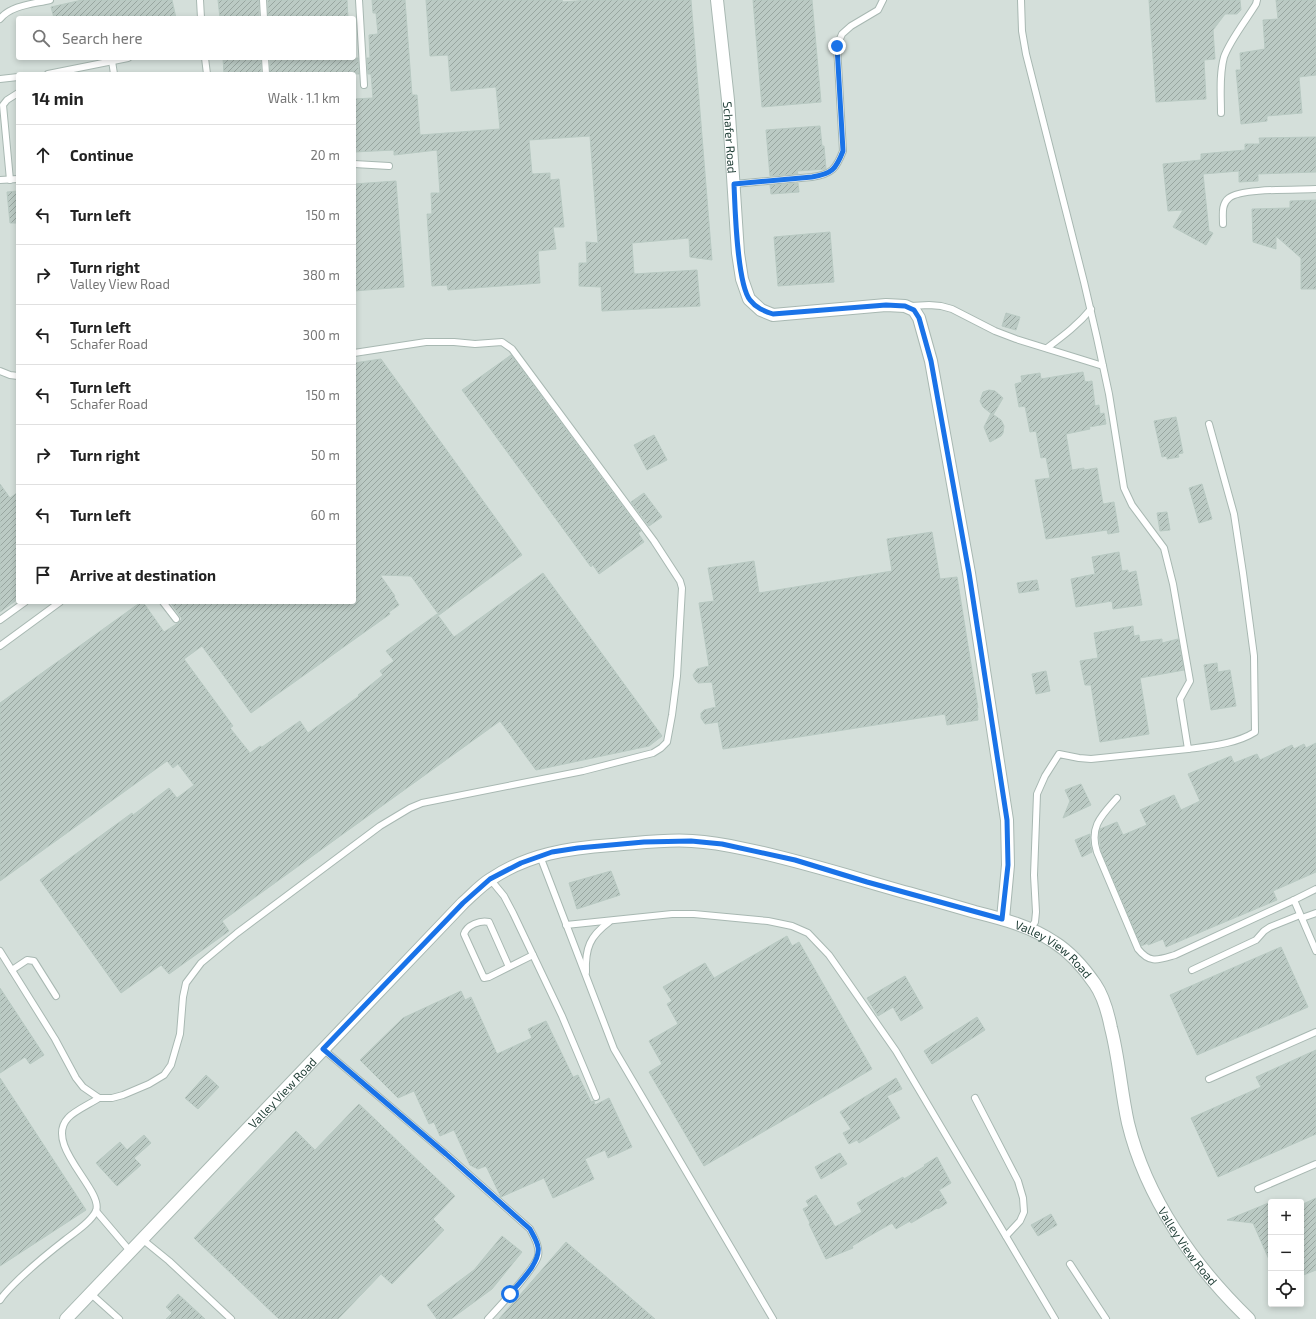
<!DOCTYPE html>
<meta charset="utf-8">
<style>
body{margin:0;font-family:"Exo 2",sans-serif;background:#f6f6f6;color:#222}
.controls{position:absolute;right:12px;bottom:12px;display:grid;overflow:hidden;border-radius:4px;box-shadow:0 2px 6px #0003}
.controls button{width:36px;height:36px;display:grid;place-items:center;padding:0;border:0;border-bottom:1px solid #e0e0e0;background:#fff;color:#222;font:20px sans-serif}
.stop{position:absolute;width:12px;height:12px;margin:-9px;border:3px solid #1a73e8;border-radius:50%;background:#fff}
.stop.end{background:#1a73e8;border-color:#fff;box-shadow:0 1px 4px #0008}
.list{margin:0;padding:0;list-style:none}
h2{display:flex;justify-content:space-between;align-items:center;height:52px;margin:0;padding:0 16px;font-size:17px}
h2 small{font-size:13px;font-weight:400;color:#767676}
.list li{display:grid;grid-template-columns:26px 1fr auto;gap:12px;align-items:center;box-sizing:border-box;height:60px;padding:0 16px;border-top:1px solid #e0e0e0}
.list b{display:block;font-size:15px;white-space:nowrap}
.list p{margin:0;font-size:13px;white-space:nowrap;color:#767676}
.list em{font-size:13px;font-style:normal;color:#767676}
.icon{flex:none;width:22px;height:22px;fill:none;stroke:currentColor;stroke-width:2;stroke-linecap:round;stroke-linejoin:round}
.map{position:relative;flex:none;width:1316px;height:1319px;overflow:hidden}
.search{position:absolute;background:#fff;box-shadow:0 2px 6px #0003;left:16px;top:16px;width:340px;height:44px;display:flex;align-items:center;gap:10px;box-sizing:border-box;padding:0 14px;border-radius:4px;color:#767676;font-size:15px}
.panel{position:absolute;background:#fff;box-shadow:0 2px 6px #0003;left:16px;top:72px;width:340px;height:532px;border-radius:4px}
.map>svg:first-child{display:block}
.built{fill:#d4dfda;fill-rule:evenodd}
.building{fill:url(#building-hatch);stroke:#b8c9c2}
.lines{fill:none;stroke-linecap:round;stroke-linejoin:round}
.lane-casing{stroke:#a8b8b2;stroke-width:8}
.street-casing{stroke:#a8b8b2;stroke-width:14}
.lane{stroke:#fff;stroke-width:6}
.street{stroke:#fff;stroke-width:12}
.route{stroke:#1a73e8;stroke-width:5}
.labels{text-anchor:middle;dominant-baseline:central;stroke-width:3;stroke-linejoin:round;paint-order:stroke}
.street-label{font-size:12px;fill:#24423a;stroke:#f7fbf9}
</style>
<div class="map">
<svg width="1316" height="1319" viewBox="0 0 1316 1319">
<defs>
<pattern id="building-hatch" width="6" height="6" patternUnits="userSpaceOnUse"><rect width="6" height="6" fill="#bbcac4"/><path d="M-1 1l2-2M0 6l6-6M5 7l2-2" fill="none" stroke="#98a6a0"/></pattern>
</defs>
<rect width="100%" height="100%" fill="#e6efeb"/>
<path class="built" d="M0,0H1316V1319H0ZM18,18H354V58H18ZM18,74H354V602H18ZM1271,1202H1301V1304H1271Z"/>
<g class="building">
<polygon points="82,0 172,0 176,18 54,18 51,7"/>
<polygon points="218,0 259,0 259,18 220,18"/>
<polygon points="268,0 347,0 348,18 268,18"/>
<polygon points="372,0 405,0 412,95 417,95 420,135 500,129 496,87 451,91 448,55 430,56 426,0 562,0 563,2 588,0 691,0 712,260 690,257 689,238 632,243 634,274 697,270 700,306 602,311 601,287 579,286 579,263 587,263 586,242 598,243 590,136 529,140 532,174 550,173 550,180 559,179 564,227 553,227 556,249 538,251 540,283 448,290 447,285 432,286 427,214 432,214 431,193 440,193 437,150 394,155 394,150 354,152 354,99 373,98 371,74 368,74 367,58 370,58 369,35 378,34 376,13 373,13"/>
<polygon points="753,0 812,0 821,102 762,107"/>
<polygon points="1149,0 1240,0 1241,10 1237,14 1225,14 1213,30 1215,59 1204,60 1206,99 1156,102"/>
<polygon points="1276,0 1316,0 1316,75 1299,77 1302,113 1267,116 1267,121 1241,124 1236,70 1241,70 1240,53 1265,49 1263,20 1278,19"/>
<polygon points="223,58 261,58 261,74 224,74"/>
<polygon points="270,58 358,58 359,74 270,74"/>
<polygon points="820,126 822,146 824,146 826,169 797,171 798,174 770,176 766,130"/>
<polygon points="1316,137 1316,172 1258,174 1258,181 1239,182 1239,171 1203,174 1209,231 1213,233 1206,245 1173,227 1183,210 1168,211 1163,164 1201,160 1201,154 1245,150 1245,144 1260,144 1259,138"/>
<polygon points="396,181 404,287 354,291 354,184"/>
<polygon points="798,183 799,192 771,194 770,185"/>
<polygon points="18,191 18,223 10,223 7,192"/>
<polygon points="1316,200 1316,289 1301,289 1301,258 1276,236 1276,249 1253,242 1252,209 1290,208 1290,201"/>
<polygon points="830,232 834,282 778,286 774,237"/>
<polygon points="1006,313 1020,317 1016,330 1002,326"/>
<polygon points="511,355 641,531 638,533 644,542 599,574 593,565 591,567 462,390"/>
<polygon points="381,359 522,555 439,615 411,576 380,575 395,596 394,597 399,605 389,612 390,614 251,713 202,646 184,659 233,726 230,728 250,753 260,746 262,747 300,721 308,733 359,696 358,695 383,675 380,671 394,661 386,651 437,614 454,637 543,573 662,736 649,746 536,770 500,721 222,921 229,931 169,974 161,965 121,993 40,880 132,813 133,815 169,788 177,798 194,785 178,764 173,768 167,761 0,881 0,703 141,602 143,602 164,632 178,623 182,619 170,602 354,602 354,363"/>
<polygon points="1083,372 1085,382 1092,381 1095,406 1099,405 1100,414 1104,413 1106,424 1089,427 1090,429 1066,434 1072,470 1084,468 1084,470 1097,468 1103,504 1114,502 1119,532 1108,534 1107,530 1046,539 1035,480 1050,478 1046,457 1041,458 1036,431 1030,432 1025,406 1019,407 1015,384 1022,382 1021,376 1040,373 1041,379"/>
<polygon points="989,390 995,391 1003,398 993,415 983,407 980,401 983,392"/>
<polygon points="991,413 1001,420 1004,426 1003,433 1001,436 990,442 984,427"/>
<polygon points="1176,417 1183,453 1178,454 1179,457 1167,459 1167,456 1162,457 1154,421"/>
<polygon points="654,435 667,460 647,470 634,445"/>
<polygon points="0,484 10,498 18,492 18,599 0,612"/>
<polygon points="1202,484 1212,519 1199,523 1189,488"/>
<polygon points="644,493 662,517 649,526 631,502"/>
<polygon points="1167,512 1170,530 1160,531 1157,513"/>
<polygon points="932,532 940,579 957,577 978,708 977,708 978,720 947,725 945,714 723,749 718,722 705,724 701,718 701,713 704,710 716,707 712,682 698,683 695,680 693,675 697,669 709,666 699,603 714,601 708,568 754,561 759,593 892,571 887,539"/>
<polygon points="1119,552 1122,571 1128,570 1128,573 1136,571 1142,605 1113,609 1112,601 1076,607 1071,579 1095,574 1092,557"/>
<polygon points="1037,580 1039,590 1019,593 1017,583"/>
<polygon points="1133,626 1134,636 1139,635 1140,642 1162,639 1162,643 1178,639 1184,670 1140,678 1149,734 1100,742 1091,685 1085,685 1080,661 1098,658 1094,633"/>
<polygon points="1217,663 1218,672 1230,670 1236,706 1211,710 1204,665"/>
<polygon points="1046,671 1050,691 1036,694 1032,674"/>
<polygon points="1316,743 1316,872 1273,891 1277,900 1208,929 1166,947 1163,939 1148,945 1148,943 1141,946 1101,851 1099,836 1100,829 1117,822 1123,835 1147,825 1140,810 1174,795 1181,810 1200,801 1188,774 1231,756 1234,763 1257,754 1260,760 1292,745 1294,749 1304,744 1306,748"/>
<polygon points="1081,784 1091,805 1063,818 1070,801 1065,790"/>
<polygon points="1090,834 1090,843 1092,852 1082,857 1075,840"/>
<polygon points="611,871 620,895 577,909 569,883"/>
<polygon points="787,936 792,946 799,942 872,1069 704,1166 649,1072 662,1064 649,1041 678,1024 667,1004 672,1001 663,987 705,963 714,978"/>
<polygon points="1281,947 1308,1007 1197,1055 1170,995"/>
<polygon points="905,976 923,1008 901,1021 893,1007 878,1016 867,998"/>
<polygon points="0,988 44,1055 30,1064 25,1057 0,1073"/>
<polygon points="461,991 465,1000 471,997 497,1054 532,1038 528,1029 546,1021 573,1077 578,1075 591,1102 594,1101 595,1105 609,1098 632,1147 608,1158 605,1150 585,1159 594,1179 553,1198 544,1178 501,1197 486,1166 478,1169 470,1165 454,1130 440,1136 434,1122 429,1124 414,1091 398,1098 360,1060 403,1018"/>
<polygon points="977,1017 985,1030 932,1064 924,1051"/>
<polygon points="1316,1050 1316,1134 1218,1177 1191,1118 1261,1087 1256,1077"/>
<polygon points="206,1075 219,1087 198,1109 185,1098"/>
<polygon points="0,1078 86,1210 0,1266"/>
<polygon points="896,1078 902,1089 887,1096 900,1118 859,1143 857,1140 849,1144 843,1133 851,1129 840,1112"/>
<polygon points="359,1104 455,1196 433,1219 444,1230 392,1284 381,1274 338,1319 279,1319 194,1238 296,1131 315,1150"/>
<polygon points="144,1135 151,1143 134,1158 141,1165 117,1186 96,1163 120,1142 127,1150"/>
<polygon points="840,1153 847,1164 821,1179 815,1167"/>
<polygon points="937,1157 951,1183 939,1190 947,1203 938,1209 937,1208 911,1223 910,1221 896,1229 892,1223 852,1246 853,1248 826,1259 809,1224 810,1223 803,1209 809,1206 806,1201 816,1195 828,1215 828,1214 835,1227 862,1212 857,1203 903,1177 904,1179 925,1166 924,1165"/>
<polygon points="1316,1198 1316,1270 1301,1276 1301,1205"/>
<polygon points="1271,1202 1271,1264 1253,1223 1227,1220"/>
<polygon points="1051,1214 1057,1225 1038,1236 1031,1225"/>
<polygon points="502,1236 522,1252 492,1289 451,1319 437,1319 427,1305 474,1270"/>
<polygon points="566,1242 655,1319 499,1319"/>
<polygon points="178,1294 205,1319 166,1319 172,1313 166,1307"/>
</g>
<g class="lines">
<defs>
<g id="lane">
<polyline points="200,0 201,18"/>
<polyline points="263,0 264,18"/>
<polyline points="359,0 364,85"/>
<path d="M1021,0L1022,31L1026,54L1084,282L1097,338L1109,394L1124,488L1132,505L1164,548L1173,584L1190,681L1180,699L1188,749C1210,746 1236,744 1255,732L1254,656L1243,573L1234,514L1209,424"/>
<path d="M0,19C11,5 34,4 50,0"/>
<polyline points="205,58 207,74"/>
<polyline points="265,58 266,74"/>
<polyline points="112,61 114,74"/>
<polyline points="48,74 128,58"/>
<polyline points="0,79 18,77"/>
<path d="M1221,113C1221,95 1219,75 1224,57C1230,40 1247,19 1256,4L1257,0"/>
<polyline points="354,164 389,166"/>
<polyline points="0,180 18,179"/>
<polyline points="10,180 3,105 7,100 18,93"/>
<path d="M734,184L812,177C832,174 836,169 843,151L837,46L842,34L851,26L878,10L883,0"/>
<path d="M1223,224C1223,215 1221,204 1229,198C1241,188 1298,190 1316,189"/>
<polyline points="911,306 929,305 941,306 952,309 995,331 1016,339 1103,366"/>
<path d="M1047,348C1063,336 1078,325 1091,309"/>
<polyline points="0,371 10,375 18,376"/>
<polyline points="163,602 176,619"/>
<polyline points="0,620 25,602"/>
<polyline points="0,646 60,602"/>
<path d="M1117,798C1101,816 1089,827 1097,852L1138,949C1150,964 1158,960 1175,955L1294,900L1316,951"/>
<polyline points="540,856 614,1049 773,1319"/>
<polyline points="490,879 504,896 513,913 562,1016 596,1097"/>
<polyline points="1294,900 1316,889"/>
<polyline points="1302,918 1316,913"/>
<polyline points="566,925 672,914 694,914 768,921 792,926 808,933 829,955 896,1051 1055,1319"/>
<polyline points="1030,929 1035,922 1036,912 1034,875 1037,794 1045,776 1059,754 1079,758 1091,759 1188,749"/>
<polyline points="0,951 55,1039 76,1078 83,1087 99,1098 112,1098 123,1095 149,1084 164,1075 171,1065 180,1034 183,997 186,983 201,963 237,933 380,826 410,808 422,803 583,771 653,753 661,748 667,742 672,715 677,676 682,588 680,581 654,541 512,349 502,342 475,344 454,342 426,342 354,353"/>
<path d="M509,967L489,922C480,920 467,925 464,934L484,978L489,977L533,955"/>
<polyline points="12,970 27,960 34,961 56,996"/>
<polyline points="1192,970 1256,940 1264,931 1270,927 1300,915"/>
<path d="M586,972C585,948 590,936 609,922"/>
<path d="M323,1049L446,1154L530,1229C534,1237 540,1246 538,1256C534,1270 499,1307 488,1319"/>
<polyline points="1209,1079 1316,1032"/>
<polyline points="975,1098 1018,1181 1023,1198 1024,1212 1020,1221 1006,1236"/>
<polyline points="1258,1189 1316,1164"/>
<polyline points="96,1211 130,1251"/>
<polyline points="142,1239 169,1261 231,1319"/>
<polyline points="1070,1264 1106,1319"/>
<polyline points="90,1293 119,1319"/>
<path d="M0,1300C4,1294 9,1289 14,1284C30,1268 47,1254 65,1240C74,1233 91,1222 96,1211C104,1190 43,1145 68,1118C74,1111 90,1104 99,1098"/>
</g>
<g id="street">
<path id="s1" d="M717,0L728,100L738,253L742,279L749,299L761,310L773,315L886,305L905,306L914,310L919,318L931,361L969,573L1007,820L1008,865L1003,919"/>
<path id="s2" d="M66,1319L463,903C472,895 481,885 491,879C528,854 569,848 612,845C639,843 666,839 692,841C710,842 727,845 745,849C798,860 851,877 904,892C927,898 951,905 975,912C1003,919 1030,926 1054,942C1070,952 1084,968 1095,984C1104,997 1108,1013 1111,1028C1119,1059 1121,1091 1128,1123C1146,1198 1194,1266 1249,1319"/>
</g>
</defs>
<use href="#lane" class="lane-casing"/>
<use href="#street" class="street-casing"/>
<use href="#lane" class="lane"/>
<use href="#street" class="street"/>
</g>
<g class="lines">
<path class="route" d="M510,1294C519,1283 541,1262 538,1247C537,1241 533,1235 530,1229L446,1154L323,1049L463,903L490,879L521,863L552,852L578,848L644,842L691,841L722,844L795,860L867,882L1002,919L1008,865L1007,820L969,573L931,361L919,318L914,310L905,306L886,305L773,314C764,311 756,308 750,300C737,284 735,208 734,184L812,177C832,174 836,169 843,151L837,46"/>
</g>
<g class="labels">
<g class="street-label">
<text stroke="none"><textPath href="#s1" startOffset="138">Schafer Road</textPath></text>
<text stroke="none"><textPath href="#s2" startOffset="1200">Valley View Road</textPath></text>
<text stroke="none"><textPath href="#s2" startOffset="313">Valley View Road</textPath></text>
<text stroke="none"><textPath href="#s2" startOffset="1537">Valley View Road</textPath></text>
</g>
</g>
</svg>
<div class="controls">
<button>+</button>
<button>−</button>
<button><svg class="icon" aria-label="locate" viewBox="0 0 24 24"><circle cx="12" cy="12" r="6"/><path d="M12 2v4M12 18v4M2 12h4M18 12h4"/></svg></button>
</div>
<div class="stop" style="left:510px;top:1294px"></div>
<div class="stop end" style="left:837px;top:46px"></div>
<div class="search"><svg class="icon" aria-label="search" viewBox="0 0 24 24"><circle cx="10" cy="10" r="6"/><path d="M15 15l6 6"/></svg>Search here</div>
<section class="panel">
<h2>14 min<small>Walk · 1.1 km</small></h2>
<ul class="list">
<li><svg class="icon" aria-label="ahead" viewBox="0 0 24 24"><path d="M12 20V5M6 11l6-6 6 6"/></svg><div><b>Continue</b></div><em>20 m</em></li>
<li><svg class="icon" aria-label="left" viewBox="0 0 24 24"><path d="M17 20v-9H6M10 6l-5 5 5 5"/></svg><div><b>Turn left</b></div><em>150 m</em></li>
<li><svg class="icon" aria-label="right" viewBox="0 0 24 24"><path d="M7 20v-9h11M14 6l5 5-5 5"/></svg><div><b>Turn right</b><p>Valley View Road</p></div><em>380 m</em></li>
<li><svg class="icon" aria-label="left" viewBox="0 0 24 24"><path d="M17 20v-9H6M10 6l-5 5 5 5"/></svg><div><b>Turn left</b><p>Schafer Road</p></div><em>300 m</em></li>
<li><svg class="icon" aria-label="left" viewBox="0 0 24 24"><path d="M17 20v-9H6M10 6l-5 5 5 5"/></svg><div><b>Turn left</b><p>Schafer Road</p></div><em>150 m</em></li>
<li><svg class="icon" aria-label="right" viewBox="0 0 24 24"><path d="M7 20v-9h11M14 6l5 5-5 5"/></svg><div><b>Turn right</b></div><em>50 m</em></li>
<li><svg class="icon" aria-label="left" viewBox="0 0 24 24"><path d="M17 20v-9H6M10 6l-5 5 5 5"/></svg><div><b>Turn left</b></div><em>60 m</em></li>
<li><svg class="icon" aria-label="arrive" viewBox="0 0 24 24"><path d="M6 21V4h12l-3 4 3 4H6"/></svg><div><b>Arrive at destination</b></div></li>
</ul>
</section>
</div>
